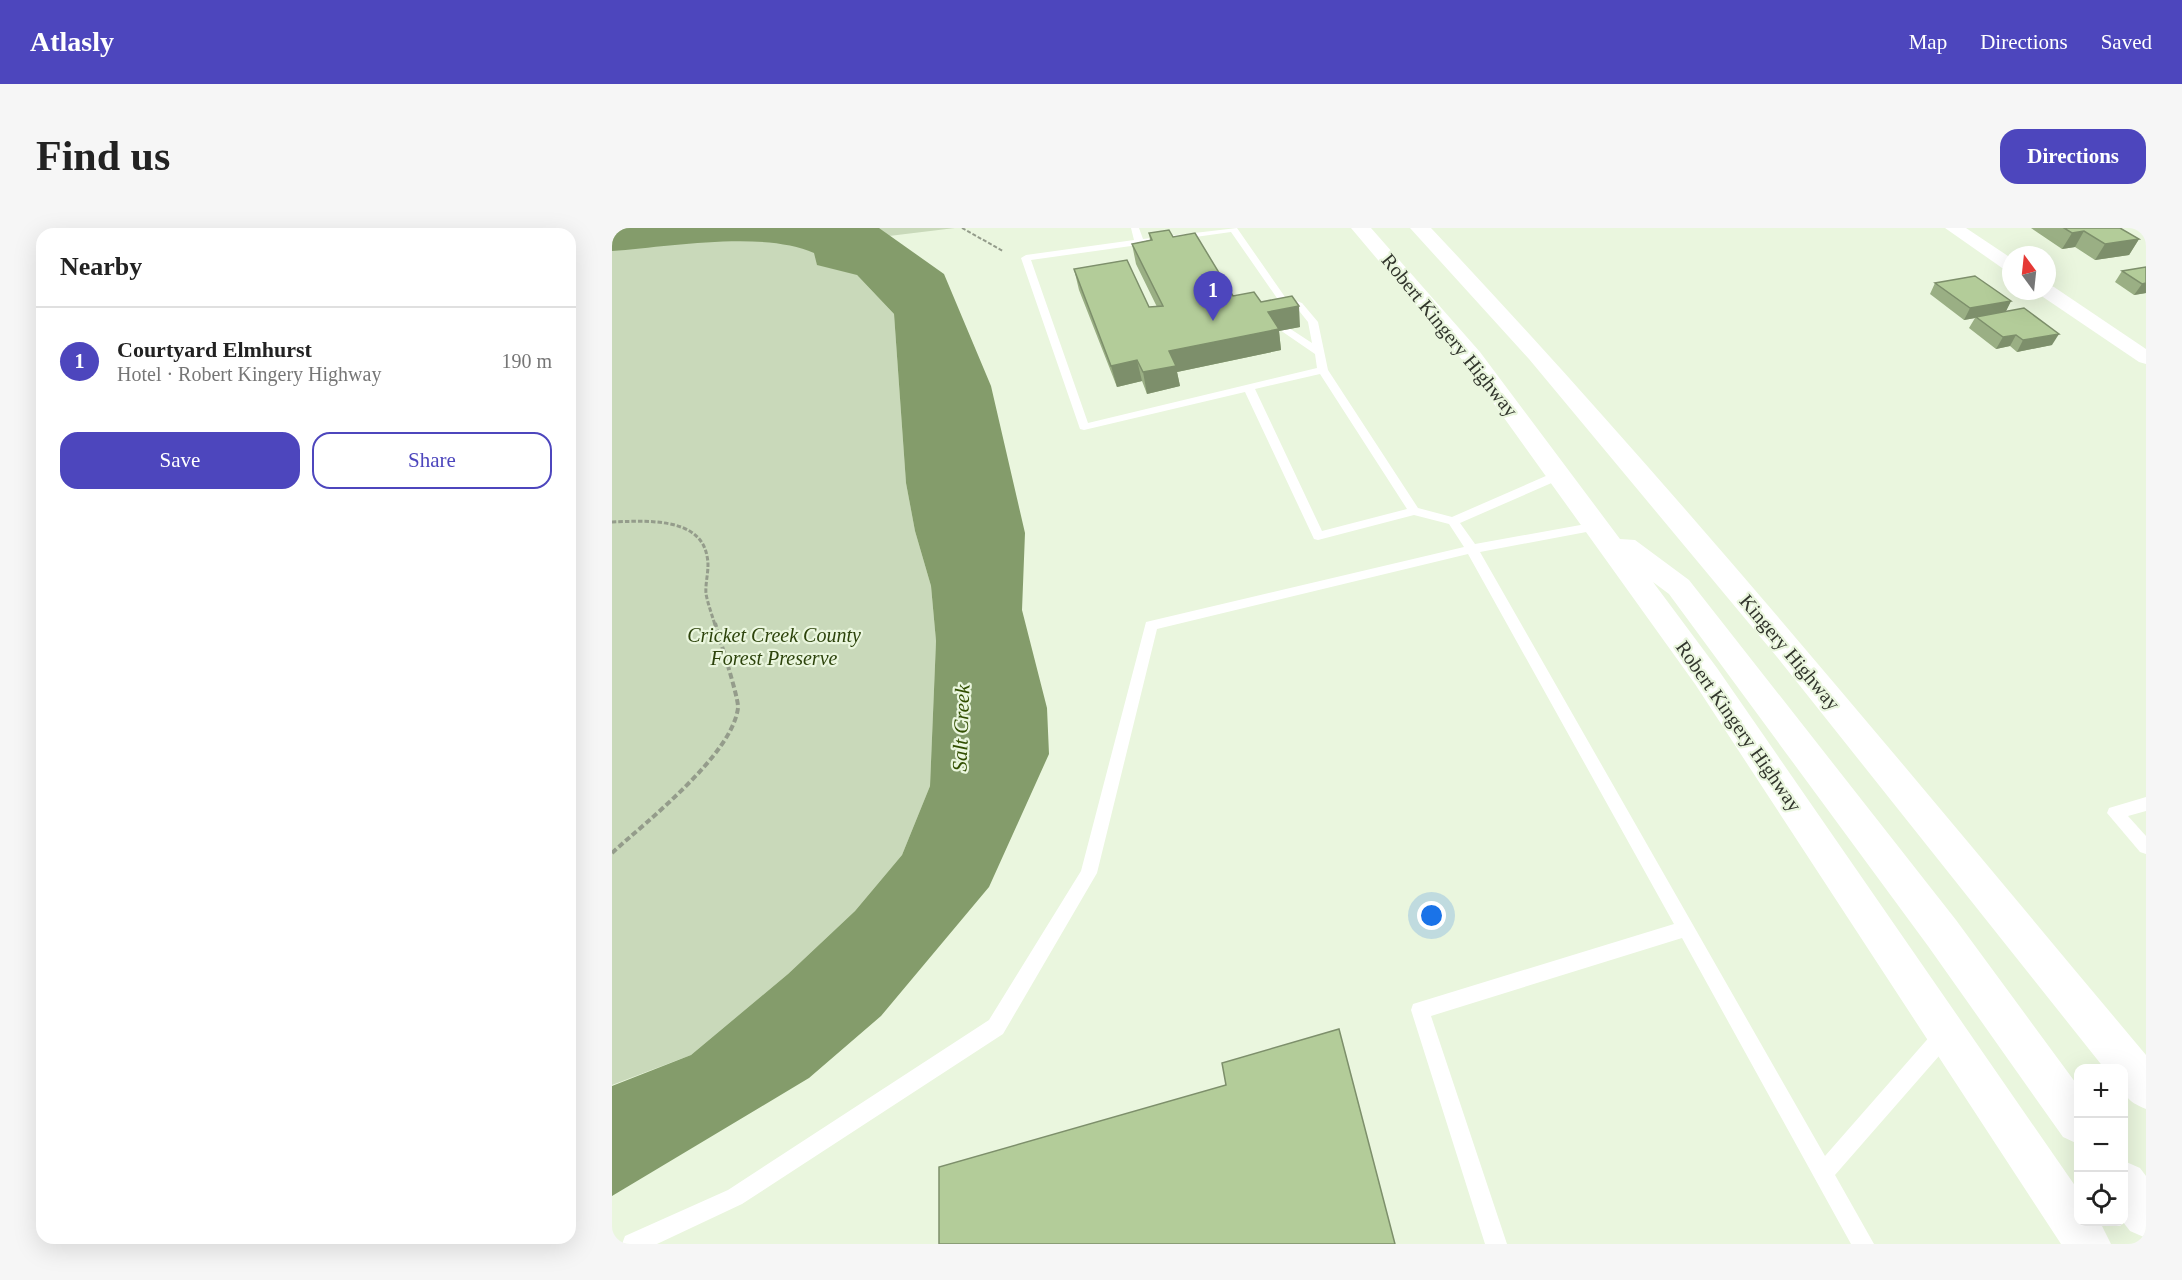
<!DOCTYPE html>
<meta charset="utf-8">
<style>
body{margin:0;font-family:"Times New Roman",serif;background:#f6f6f6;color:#222}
.controls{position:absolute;right:18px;bottom:18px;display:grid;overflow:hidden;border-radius:12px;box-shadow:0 6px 24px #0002}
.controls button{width:54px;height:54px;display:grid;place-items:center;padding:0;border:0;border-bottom:2px solid #e0e0e0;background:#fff;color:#222;font:30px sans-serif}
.compass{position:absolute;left:1390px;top:18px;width:54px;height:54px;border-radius:50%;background:#fff;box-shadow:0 6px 24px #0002;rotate:345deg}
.you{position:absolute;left:820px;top:688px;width:21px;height:21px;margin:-15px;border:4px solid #fff;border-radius:50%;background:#1a73e8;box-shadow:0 0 0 9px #1a73e833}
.badge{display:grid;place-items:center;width:39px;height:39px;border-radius:50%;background:#4d46bd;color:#fff;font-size:20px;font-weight:700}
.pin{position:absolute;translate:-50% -50px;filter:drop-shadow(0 2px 3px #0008)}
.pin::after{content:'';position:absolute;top:32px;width:21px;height:18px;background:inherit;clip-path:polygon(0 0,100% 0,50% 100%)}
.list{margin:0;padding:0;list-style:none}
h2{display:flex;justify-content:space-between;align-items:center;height:78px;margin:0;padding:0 24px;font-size:26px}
h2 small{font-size:20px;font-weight:400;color:#767676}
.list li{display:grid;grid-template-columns:39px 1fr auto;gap:18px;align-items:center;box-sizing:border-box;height:108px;padding:0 24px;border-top:2px solid #e0e0e0}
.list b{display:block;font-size:22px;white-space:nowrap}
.list p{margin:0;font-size:20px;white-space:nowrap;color:#767676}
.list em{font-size:20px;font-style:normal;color:#767676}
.actions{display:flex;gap:12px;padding:18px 24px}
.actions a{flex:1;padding:14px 0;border:2px solid #4d46bd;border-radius:18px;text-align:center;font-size:21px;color:#4d46bd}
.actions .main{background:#4d46bd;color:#fff}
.icon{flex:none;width:33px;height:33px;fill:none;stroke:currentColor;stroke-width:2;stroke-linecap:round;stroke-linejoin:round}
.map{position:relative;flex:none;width:1534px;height:1016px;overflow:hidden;border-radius:18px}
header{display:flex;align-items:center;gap:36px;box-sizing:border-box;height:84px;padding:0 30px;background:#4d46bd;color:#fff}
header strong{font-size:28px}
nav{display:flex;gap:33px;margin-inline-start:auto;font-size:21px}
.intro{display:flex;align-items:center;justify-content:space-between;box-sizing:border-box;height:144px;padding:0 36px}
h1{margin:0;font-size:42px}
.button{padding:15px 27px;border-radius:18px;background:#4d46bd;color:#fff;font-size:21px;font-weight:700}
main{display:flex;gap:36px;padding:0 36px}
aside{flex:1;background:#fff;border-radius:18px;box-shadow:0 6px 24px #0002}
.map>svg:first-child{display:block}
.green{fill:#c9d9ba}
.water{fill:#849c6b}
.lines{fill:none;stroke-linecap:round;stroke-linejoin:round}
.path-far2{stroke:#949c8b;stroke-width:2;stroke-dasharray:4 2;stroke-linecap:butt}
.path-far1{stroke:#949c8b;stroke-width:3;stroke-dasharray:4.5 2;stroke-linecap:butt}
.path{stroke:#949c8b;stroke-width:4;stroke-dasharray:6 3;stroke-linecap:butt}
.lane{fill:#fff;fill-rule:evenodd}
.street{fill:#fff;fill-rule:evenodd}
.highway{fill:#fff;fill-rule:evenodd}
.wall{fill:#9aaf84}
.shaded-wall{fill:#7d8f6b}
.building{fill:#b3cc99;stroke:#7d8f6b;stroke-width:1.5}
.labels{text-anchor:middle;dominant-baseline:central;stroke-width:4.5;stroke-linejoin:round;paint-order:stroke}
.street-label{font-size:20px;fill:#31352c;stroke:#eaf6de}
.park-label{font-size:20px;font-style:italic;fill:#2c430b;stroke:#eaf6de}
.water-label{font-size:21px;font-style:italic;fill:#314e00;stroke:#eaf6de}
</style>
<header>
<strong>Atlasly</strong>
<nav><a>Map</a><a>Directions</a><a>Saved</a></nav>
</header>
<div class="intro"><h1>Find us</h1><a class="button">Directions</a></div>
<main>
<aside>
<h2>Nearby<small></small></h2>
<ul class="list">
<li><span class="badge">1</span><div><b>Courtyard Elmhurst</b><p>Hotel · Robert Kingery Highway</p></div><em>190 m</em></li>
</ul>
<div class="actions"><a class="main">Save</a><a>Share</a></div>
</aside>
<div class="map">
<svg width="1534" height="1016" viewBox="0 0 1534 1016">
<rect width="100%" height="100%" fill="#eaf6de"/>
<polygon class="green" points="0,0 343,0 277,8 245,47 282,86 294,255 303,303 319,358 324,413 318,558 290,627 243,683 176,746 79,827 0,857"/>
<path class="water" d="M0,0H267L332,46L379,158L413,305L410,382L435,480L437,526L377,659L269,788L197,850L0,968V858L79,827L176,746L243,683L290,627L318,558L324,413L319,358L303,303L294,255L282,86L245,47L205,37L202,25C151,2 56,19 0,23Z"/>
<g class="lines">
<polyline class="path-far2" points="350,0 391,23"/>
<path class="path-far1" d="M0,294C31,293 88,288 95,328C98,341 93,353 94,366C96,376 100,387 103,397"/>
<path class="path" d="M0,625C35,593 120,527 126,480C127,470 107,410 103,395"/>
<g class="lane">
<path d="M519,0H527L531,11L625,0L673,69L690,75L706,94L716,142L806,280L840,289L943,244H951V250L848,295L863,316L985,294L989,295L991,298L985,302L868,324L1213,928L1327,798L1334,796L1341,798L1343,805L1341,812L1223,947L1262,1016H1239L1070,710L819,788L895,1016H873L799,782L801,776L1062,696L856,326L545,401L485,645L391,806L130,976L45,1016H10L13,1008L116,962L377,792L469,643L534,394L852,319L837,296L802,287L706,312L702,311L633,164L472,202L468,201L409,30L414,27L522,12ZM619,4L667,73L684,79L696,94L700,115L677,100L668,102L703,126L705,140L476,195L419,32ZM708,146L795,281L710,303L643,161Z"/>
<polygon points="1534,569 1534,583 1516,588 1534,608 1534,626 1528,624 1495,585 1497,580"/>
</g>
<g class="street">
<polygon points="1333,0 1354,0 1399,30 1399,44 1393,42"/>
<polygon points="1435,57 1442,59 1534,121 1534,136 1527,134 1428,67 1426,63 1435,63"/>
</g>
<g class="highway">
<polygon points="739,0 759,0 868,124 1008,311 1023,312 1077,352 1344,692 1466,858 1466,916 1451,909 1316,718 1057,366 1041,354 1105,440 1466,962 1466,994 1488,994 1499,1016 1449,1016 1083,456 852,134"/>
<path d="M798,0H819C1069,265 1300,548 1534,827V881C1509,871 1512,865 1512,840H1492L1165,429L917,131Z"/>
<polygon points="1512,933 1528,940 1534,948 1534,1010 1518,1003 1511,994"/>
</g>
</g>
<g class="wall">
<polygon points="1419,0 1508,0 1527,11 1517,27 1483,32 1463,19 1450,21"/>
<polygon points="537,5 561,9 621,68 649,74 688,99 667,103 669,122 565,144 568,158 535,166 530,153 505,159 467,62 462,41 537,79 545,79 524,36 520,16 538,12"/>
<polygon points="1534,39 1534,65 1522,67 1503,54 1510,43"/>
<polygon points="1323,55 1399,73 1394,83 1440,117 1405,124 1398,118 1384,121 1357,100 1363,90 1352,92 1318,66"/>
</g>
<g class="shaded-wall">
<polygon points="1472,3 1463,19 1450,21 1460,5"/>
<polygon points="1527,11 1517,27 1483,32 1493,16"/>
<polygon points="1534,55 1534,65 1522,67 1530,56"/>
<polygon points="1399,73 1393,85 1364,89 1363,90 1352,92 1358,80"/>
<polygon points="687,78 688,99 667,103 669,122 565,144 568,158 535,166 531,144 557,123 656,84"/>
<polygon points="1447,106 1440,117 1405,124 1411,112"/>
<polygon points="1404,107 1398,118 1384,121 1391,109"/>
<polygon points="525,132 530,153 505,159 499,138"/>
</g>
<g class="building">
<polygon points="1452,0 1508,0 1527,11 1493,16 1472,3 1460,5"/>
<polygon points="557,2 561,9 583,5 621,68 642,64 649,74 680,68 687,78 656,84 667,101 557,123 564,138 531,144 525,132 499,138 462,41 515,32 537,79 551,78 520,16 540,12 537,5"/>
<polygon points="1534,39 1534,55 1530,56 1510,43"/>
<polygon points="1363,48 1399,73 1358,80 1323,55"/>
<polygon points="1412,80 1447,106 1411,112 1404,107 1391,109 1364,89"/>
<polygon points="727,801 783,1016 327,1016 327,939 614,857 610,835"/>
</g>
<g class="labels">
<g class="street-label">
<text transform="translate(838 107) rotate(51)">Robert Kingery Highway</text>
<text transform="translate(1178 424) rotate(50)">Kingery Highway</text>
<text transform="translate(1127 498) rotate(55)">Robert Kingery Highway</text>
</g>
<g class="park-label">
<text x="162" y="407">Cricket Creek County<tspan x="162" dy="23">Forest Preserve</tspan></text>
</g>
<g class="water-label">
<text transform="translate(349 500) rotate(-88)">Salt Creek</text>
</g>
</g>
</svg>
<div class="controls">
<button>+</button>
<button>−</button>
<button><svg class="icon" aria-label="locate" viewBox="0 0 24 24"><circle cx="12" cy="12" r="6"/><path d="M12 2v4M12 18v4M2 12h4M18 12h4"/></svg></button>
</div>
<svg class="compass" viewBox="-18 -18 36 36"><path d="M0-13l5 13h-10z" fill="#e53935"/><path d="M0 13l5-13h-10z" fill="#767676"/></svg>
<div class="you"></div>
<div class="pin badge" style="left:601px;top:93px">1</div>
</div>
</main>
